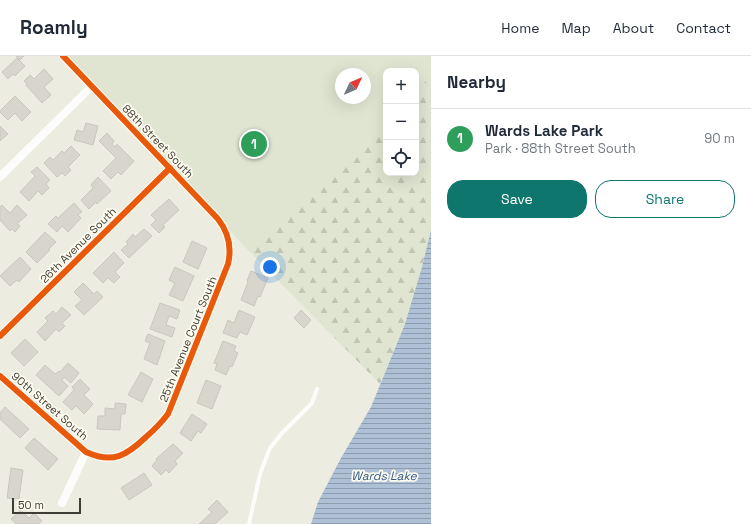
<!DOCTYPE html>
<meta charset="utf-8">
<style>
body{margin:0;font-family:"Space Grotesk",sans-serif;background:#f6f6f7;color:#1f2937}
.controls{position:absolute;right:12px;top:12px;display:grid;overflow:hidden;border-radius:8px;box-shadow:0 4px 16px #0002}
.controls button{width:36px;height:36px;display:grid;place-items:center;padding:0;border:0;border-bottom:1px solid #e0e1e3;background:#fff;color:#1f2937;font:20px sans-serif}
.compass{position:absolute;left:335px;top:12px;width:36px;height:36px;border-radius:50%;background:#fff;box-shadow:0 4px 16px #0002;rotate:46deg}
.scale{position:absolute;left:12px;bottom:10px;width:69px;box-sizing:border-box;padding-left:4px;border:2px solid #3e3c34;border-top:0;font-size:11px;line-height:14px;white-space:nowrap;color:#3e3c34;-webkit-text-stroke:3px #fefcf0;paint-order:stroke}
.you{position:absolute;left:270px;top:211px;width:14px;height:14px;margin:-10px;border:3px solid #fff;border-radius:50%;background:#1a73e8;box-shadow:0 0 0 6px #1a73e833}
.badge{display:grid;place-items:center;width:26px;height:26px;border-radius:50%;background:#0f766e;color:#fff;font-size:13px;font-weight:700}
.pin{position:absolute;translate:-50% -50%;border:2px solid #fff;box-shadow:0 1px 4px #0006}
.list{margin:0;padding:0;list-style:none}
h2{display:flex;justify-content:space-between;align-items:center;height:52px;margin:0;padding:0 16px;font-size:17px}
h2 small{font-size:13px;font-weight:400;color:#747a83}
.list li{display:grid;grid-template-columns:26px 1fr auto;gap:12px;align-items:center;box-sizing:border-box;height:60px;padding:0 16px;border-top:1px solid #e0e1e3}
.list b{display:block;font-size:15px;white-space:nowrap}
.list p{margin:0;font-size:13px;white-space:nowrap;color:#747a83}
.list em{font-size:13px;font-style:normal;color:#747a83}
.actions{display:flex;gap:8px;padding:12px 16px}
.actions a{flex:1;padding:9px 0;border:1px solid #0f766e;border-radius:16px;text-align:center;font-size:14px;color:#0f766e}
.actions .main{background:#0f766e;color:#fff}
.icon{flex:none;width:22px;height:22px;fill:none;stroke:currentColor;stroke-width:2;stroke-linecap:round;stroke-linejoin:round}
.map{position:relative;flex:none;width:431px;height:468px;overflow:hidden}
header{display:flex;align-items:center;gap:24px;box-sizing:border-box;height:56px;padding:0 20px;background:#fff;border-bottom:1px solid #e0e1e3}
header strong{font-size:19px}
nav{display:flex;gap:22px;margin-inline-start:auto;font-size:14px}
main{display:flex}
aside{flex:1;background:#fff}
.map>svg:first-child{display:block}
.forest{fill:url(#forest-firs);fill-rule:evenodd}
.park{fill:#dfe5d1;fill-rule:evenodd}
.water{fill:url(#water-rules)}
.building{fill:#d8d5cd;stroke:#cac7bf}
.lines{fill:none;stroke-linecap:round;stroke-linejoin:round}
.lane{stroke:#fcfcfa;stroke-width:4}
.street{stroke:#fcfcfa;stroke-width:8}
.cycleway-casing{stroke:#fefcf0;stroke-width:8}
.cycleway{stroke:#e8590c;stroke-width:6}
.labels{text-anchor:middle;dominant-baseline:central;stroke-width:3.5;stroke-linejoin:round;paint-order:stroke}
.street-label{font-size:11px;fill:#3e3c34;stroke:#fefcf0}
.water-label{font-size:12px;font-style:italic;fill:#335988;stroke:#fefcf0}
</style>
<header>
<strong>Roamly</strong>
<nav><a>Home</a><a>Map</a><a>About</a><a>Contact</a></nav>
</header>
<main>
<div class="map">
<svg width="431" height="468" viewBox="0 0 431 468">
<defs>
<pattern id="forest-firs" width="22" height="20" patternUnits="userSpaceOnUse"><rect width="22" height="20" fill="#dfe5d1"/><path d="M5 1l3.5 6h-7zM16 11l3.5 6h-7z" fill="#c0c5b4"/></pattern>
<pattern id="water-rules" width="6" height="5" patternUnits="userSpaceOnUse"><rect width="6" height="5" fill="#adc0d6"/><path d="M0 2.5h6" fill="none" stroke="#8e9dae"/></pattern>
</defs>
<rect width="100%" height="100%" fill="#edece1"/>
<path class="forest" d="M83,0L431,16V174L422,211L405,268L380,328L250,196L222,155ZM386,15H416V117H386ZM341,18H365V42H341Z"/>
<path class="park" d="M63,0H431V20L416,35V15H386V64L250,196ZM341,18H365V42H341Z"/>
<polygon class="water" points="431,174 431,468 311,468 318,446 341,402 371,351 405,268 422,211"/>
<g class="building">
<polygon points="16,0 24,0 20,4"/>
<polygon points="17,2 25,10 15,20 13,18 8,23 2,16"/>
<polygon points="44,13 53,23 44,31 51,39 42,47 26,29 27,28 24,25 30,19 34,23"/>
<polygon points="15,40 31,56 22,65 15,57 8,64 0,56 0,55"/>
<polygon points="86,67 98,70 93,89 74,84 77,74 83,76"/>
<polygon points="0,70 8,78 0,85"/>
<polygon points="107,77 114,85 112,88 115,91 117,88 134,105 121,119 118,116 111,123 103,115 116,102 99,85"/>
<polygon points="71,90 80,99 68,111 71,114 65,120 62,117 57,121 44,107 50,101 53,104 62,95 64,97"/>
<polygon points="37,111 50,124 46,128 49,132 42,139 38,135 29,145 20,136 35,120 31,116"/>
<polygon points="98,121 111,135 97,148 96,146 89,153 81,144 93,132 91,129"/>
<polygon points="169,143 179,154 163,169 165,171 159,177 151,169 156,164 151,159"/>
<polygon points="74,147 82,156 78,159 81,162 68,176 62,170 57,176 48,168 56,160 58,162"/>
<polygon points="2,149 10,157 17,149 27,159 17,168 20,170 15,176 12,173 10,175 0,164 0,151"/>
<polygon points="144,173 152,180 129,202 121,194 128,188 126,186 133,178 135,181"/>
<polygon points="45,176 56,186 49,193 50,194 37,207 26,196"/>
<polygon points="192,185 207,192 198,213 183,206"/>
<polygon points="114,196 124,207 115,216 120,221 114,227 108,222 103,227 93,217"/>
<polygon points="20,201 31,213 19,226 17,224 10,230 0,220"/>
<polygon points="175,211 194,220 183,245 169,239 175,227 169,224"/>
<polygon points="251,215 268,222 260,241 258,240 254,250 241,244 248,226 247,225"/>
<polygon points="83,227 94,238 97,235 103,241 84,259 75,250 82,244 74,236"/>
<polygon points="160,247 180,254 177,263 169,260 166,269 175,272 172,281 150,273"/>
<polygon points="62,251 71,259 62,267 65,270 59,276 56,273 45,285 37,276 48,265 45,262 53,255 56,258"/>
<polygon points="239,254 255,261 247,279 240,276 237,282 223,277 228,264 234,267"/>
<polygon points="301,254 311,264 304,272 294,262"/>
<polygon points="148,278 165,285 157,309 144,303 150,287 145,285"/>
<polygon points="25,283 38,296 24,310 11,297"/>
<polygon points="223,285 236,290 234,295 238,297 232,311 230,310 226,319 215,314 217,308 214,307"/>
<polygon points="68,307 79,317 71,327 64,321 62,324 68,330 59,340 36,319 45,309 55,318 59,315 60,316"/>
<polygon points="141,316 153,323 142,346 128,339"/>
<polygon points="80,323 90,333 84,339 93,348 84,358 76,350 72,354 63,346 74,334 72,331"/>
<polygon points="206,324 221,330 212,353 197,347"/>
<polygon points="115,347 126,348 125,358 121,358 120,374 97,373 98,360 105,360 105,352 115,353"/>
<polygon points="5,351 29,373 20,382 0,363 0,357"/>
<polygon points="192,358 207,368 201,377 198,375 191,385 180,377"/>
<polygon points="34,382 58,403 48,414 25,392"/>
<polygon points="173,388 183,397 175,405 177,408 169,417 166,414 161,419 152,410 157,404 156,403"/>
<polygon points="11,412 23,414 19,443 7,442"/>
<polygon points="144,417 152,429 129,444 121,432"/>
<polygon points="217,444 228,456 215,468 199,468 212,456 208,453"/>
<polygon points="21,454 29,462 34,457 42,465 38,468 16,468 11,463"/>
</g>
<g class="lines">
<polyline class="lane" points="249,468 260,418 270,392 281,378 312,347 317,333"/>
<g class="street">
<polyline points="0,121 92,30"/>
<polyline points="0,280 170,112"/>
<path d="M0,320L86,396C113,408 126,400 146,381C154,374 161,367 168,358L228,208C232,191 229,177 218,163L63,0"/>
<polyline points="62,447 86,396"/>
</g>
<defs>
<g id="cycleway">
<polyline points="0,280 170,112"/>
<path d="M0,320L86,396C113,408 126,400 146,381C154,374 161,367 168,358L228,208C232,191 229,177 218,163L63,0"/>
</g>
</defs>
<use href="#cycleway" class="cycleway-casing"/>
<use href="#cycleway" class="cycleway"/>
</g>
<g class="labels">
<g class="street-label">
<text transform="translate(158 85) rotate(46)">88th Street South</text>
<text transform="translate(78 189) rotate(-45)">26th Avenue South</text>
<text transform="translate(188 283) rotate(-68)">25th Avenue Court South</text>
<text transform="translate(50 350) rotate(41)">90th Street South</text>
</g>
<g class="water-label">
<text x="384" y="420">Wards Lake</text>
</g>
</g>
</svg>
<div class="controls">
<button>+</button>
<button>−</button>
<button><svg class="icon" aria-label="locate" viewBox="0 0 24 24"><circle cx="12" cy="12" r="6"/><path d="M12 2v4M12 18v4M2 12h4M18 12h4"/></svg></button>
</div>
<svg class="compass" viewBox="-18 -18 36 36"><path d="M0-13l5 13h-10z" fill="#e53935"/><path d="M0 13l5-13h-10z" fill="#747a83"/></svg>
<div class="scale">50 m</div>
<div class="you"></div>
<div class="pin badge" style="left:254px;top:88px;background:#2e9e5b">1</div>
</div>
<aside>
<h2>Nearby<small></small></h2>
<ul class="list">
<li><span class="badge" style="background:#2e9e5b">1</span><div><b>Wards Lake Park</b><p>Park · 88th Street South</p></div><em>90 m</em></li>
</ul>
<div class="actions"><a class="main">Save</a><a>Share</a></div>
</aside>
</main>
